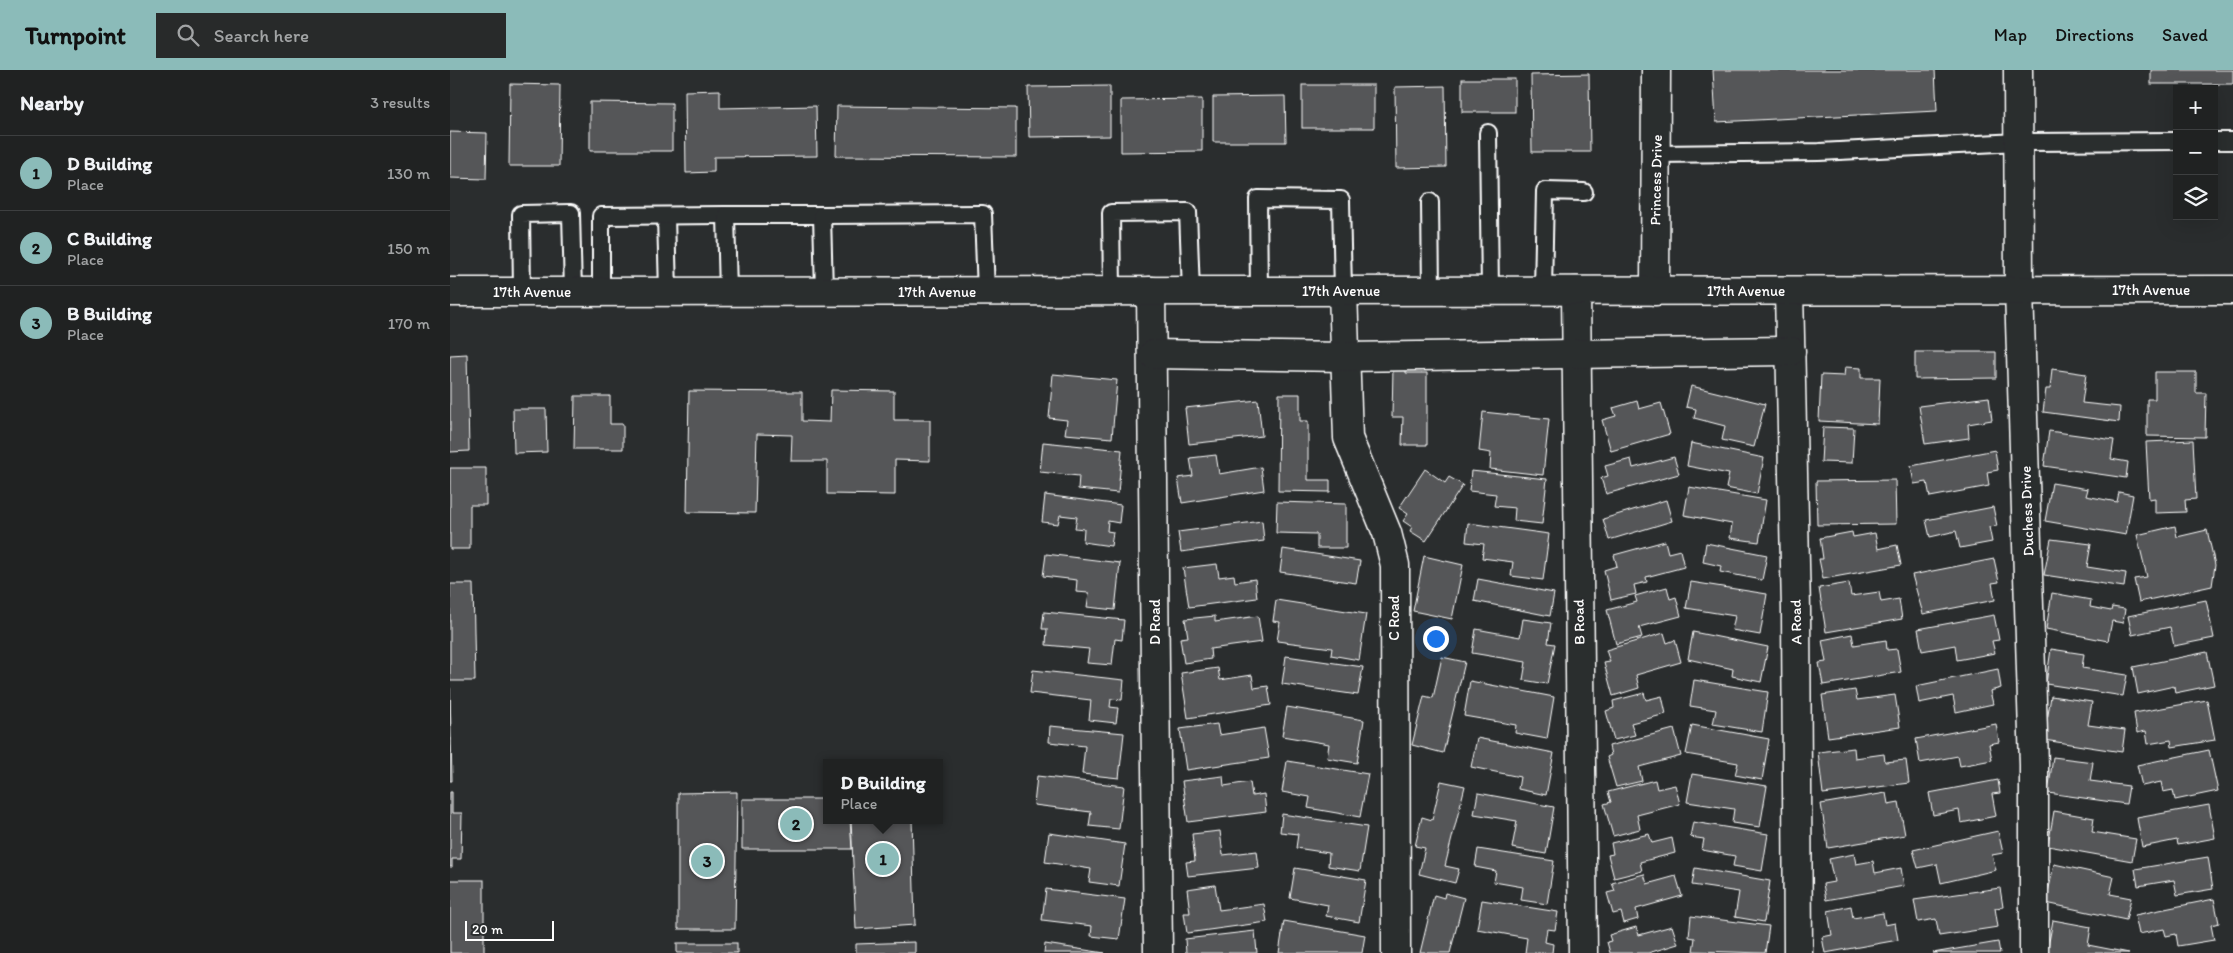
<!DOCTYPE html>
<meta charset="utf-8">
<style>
body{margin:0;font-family:Itim,sans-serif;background:#282a2a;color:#f1f3f6}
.controls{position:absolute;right:15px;top:15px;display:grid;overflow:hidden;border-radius:0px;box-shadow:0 5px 20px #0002}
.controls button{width:45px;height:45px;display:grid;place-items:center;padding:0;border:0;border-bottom:1px solid #3d3f40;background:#202222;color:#f1f3f6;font:25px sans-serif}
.scale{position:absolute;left:15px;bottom:12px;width:89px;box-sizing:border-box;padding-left:5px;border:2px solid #fff;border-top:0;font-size:14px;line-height:18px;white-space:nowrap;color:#fff;-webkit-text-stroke:4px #2a2d2e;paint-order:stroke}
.you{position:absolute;left:985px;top:568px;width:18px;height:18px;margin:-12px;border:4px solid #fff;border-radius:50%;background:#1a73e8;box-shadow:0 0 0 8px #1a73e833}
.badge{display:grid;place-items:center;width:32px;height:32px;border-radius:50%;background:#8bbbb9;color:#111;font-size:16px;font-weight:700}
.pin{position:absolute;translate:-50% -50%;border:2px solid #fff;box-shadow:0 1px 5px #0006}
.popup{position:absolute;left:373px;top:689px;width:120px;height:65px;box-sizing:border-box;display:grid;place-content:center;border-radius:0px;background:#202222;filter:drop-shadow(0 1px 4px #0005);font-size:16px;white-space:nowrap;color:#a2a4a5}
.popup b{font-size:19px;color:#f1f3f6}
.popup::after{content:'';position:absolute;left:50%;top:100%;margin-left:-10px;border:10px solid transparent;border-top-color:#202222}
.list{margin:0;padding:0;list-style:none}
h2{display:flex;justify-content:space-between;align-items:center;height:65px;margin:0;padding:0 20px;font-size:21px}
h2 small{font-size:16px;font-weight:400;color:#a2a4a5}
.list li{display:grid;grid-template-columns:32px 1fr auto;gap:15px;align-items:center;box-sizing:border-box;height:75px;padding:0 20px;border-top:1px solid #3d3f40}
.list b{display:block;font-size:19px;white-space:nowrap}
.list p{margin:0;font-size:16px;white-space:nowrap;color:#a2a4a5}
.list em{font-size:16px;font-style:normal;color:#a2a4a5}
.icon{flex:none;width:28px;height:28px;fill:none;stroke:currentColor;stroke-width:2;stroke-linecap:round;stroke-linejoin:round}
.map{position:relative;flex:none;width:1783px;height:883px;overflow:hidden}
header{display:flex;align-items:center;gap:30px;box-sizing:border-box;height:70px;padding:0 25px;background:#8bbbb9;color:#111}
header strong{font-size:24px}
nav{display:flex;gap:28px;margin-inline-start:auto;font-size:18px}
.search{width:350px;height:45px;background:#282a2a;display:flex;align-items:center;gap:12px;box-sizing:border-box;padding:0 18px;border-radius:0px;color:#a2a4a5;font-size:19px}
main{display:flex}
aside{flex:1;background:#202222}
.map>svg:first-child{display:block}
.building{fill:#555758;stroke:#fff}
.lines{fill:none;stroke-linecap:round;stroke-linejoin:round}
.lane-casing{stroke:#fff;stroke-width:20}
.street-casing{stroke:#fff;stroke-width:31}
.secondary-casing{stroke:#fff;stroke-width:31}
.lane{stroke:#2a2d2e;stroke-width:16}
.street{stroke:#2a2d2e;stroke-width:28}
.secondary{stroke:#2a2d2e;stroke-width:28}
.labels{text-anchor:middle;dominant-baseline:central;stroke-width:4;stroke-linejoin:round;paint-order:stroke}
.street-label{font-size:15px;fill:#fff;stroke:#2a2d2e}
</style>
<header>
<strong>Turnpoint</strong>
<div class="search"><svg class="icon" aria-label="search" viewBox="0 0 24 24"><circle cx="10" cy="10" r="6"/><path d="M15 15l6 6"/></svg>Search here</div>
<nav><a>Map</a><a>Directions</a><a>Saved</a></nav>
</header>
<main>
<aside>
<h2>Nearby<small>3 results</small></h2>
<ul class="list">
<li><span class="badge">1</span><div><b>D Building</b><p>Place</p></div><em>130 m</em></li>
<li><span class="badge">2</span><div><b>C Building</b><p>Place</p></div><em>150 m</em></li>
<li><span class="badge">3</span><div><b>B Building</b><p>Place</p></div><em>170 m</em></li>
</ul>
</aside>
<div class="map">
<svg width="1783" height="883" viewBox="0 0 1783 883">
<rect width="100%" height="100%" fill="#2a2d2e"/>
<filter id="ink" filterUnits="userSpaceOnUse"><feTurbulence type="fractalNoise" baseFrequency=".02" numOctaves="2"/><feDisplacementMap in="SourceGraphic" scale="10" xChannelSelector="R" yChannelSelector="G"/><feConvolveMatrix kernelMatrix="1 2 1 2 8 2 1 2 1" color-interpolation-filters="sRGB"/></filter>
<g filter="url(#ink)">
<g class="building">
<polygon points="1263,0 1485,0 1487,41 1266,52"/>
<rect x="1701" y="0" width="82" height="14"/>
<polygon points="1139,4 1140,82 1082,82 1081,5"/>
<rect x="1012" y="9" width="53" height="33"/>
<polygon points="60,14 110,15 109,96 59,96"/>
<rect x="852" y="15" width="72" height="43"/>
<polygon points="660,16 660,66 579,67 578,17"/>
<polygon points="995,16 996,97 946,98 945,17"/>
<polygon points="270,20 270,38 366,36 367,86 264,87 264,102 236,103 235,21"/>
<polygon points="835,26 836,72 763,72 763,27"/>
<polygon points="752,29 752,81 671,82 671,30"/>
<polygon points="140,32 222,33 222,81 140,81"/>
<polygon points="387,36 566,38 566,87 386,86"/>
<polygon points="0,62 37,63 36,109 0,108"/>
<polygon points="1465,282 1546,282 1546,308 1465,309"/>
<polygon points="17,284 19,381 0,382 0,285"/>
<polygon points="1395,297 1411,298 1411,308 1430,308 1428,354 1369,351 1371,305 1394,306"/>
<polygon points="943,298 956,298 956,303 977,303 977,375 952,375 953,347 942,347"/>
<polygon points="1602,299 1636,304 1632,333 1670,337 1669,352 1593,342 1596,319 1600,319"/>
<polygon points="1705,302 1746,302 1746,323 1756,323 1755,367 1697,366 1697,329 1705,329"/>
<polygon points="603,304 667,310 662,368 615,364 617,350 599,348"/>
<polygon points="1241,316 1315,334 1304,377 1272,370 1275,356 1244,348 1246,339 1236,337"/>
<polygon points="381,320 444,321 444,350 480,350 480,391 445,390 445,425 377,424 377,391 341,391 342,365 307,364 305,443 237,442 239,321 352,322 352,351 380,352"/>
<polygon points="829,324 850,324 850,351 858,351 858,410 880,410 880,422 828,421"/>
<polygon points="125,326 160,326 160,354 173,354 173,379 124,379"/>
<polygon points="1539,327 1542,350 1518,354 1519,368 1475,374 1469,336"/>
<polygon points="808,330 812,366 739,374 735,338"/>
<polygon points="1187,331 1189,339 1211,333 1220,364 1161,381 1152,350 1166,346 1163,338"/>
<polygon points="63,339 96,339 97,382 64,383"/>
<polygon points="1033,342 1099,349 1093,405 1040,399 1041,383 1029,381"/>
<polygon points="1373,357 1404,358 1402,393 1371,392"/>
<polygon points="1599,361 1664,370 1661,389 1678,392 1676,408 1594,396"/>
<polygon points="1743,370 1746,429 1735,430 1736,442 1705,443 1705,428 1699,429 1696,372"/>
<polygon points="593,372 672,380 668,423 628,419 629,406 590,402"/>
<polygon points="1241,373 1314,388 1307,424 1276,418 1279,404 1237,396"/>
<polygon points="1545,380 1548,400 1537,402 1539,416 1480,427 1477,412 1464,414 1461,396"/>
<polygon points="766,385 769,404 811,397 814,420 732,433 728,408 743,406 740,388"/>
<polygon points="1224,387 1229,404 1156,424 1151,408 1158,406 1155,396 1181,389 1183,398"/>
<polygon points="0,398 36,398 36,435 20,435 20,479 0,479"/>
<polygon points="975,399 995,413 999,407 1013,415 976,471 960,461 962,457 953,451 958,444 949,438"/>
<polygon points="1021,401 1097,409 1092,454 1064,451 1065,438 1044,436 1046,424 1019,421"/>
<polygon points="1445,410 1446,454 1367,455 1366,411"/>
<polygon points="1602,413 1638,419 1636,426 1667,432 1669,422 1683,425 1676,465 1595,451"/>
<polygon points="1239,417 1316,430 1309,472 1280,468 1282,454 1234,445"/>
<polygon points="595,425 671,435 669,453 658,451 657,461 663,462 661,476 633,472 634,459 625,458 627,447 610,445 608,454 592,452"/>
<polygon points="1216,430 1222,451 1159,470 1153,449"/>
<polygon points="827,432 896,434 896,478 867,478 867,464 826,463"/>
<polygon points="1543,437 1547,456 1539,457 1542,472 1510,478 1506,461 1480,467 1476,450"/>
<polygon points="812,451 814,471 731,482 728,462"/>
<polygon points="1018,453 1099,464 1093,510 1061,506 1063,492 1032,488 1034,474 1016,472"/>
<polygon points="1725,456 1727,467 1757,460 1765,495 1762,516 1689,532 1684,509 1697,507 1687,465"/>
<polygon points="1402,462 1403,467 1425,463 1428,479 1447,475 1451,495 1373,509 1369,489 1373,489 1370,468"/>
<polygon points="1601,469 1641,474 1637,497 1676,503 1674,517 1594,505"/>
<polygon points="1215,471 1218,483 1230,480 1234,497 1196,507 1197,512 1184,515 1186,524 1161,530 1154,500 1167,496 1164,485"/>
<polygon points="1256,473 1317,485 1312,510 1270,502 1271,496 1253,492"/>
<polygon points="833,479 910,491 906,513 830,502"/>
<polygon points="596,484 670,493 665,540 637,537 639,523 626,522 627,510 593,506"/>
<polygon points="974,486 1013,495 1002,549 963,541"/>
<polygon points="1544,489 1549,512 1542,513 1545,530 1473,544 1462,505"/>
<polygon points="767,494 769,507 784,505 785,512 805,509 807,528 739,537 733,498"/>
<polygon points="1028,509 1104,523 1100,546 1024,531"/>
<polygon points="1241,512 1317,524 1310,565 1282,560 1285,546 1236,538"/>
<polygon points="1399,513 1401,526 1429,522 1431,532 1449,529 1452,549 1376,562 1369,518"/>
<polygon points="0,514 23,514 25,611 0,611"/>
<polygon points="1217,517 1220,529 1226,527 1231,546 1189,557 1192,567 1166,574 1157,540 1187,532 1185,526"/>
<polygon points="1602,523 1641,530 1640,537 1661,541 1662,537 1675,539 1673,553 1662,551 1658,571 1596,559"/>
<polygon points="826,530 916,544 909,590 881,585 882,578 827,571 830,552 823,551"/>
<polygon points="1756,530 1764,568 1724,576 1720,557 1682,565 1678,546"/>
<polygon points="594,542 674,550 672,570 665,569 662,595 637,593 639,579 596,575 597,559 592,559"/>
<polygon points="1544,545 1549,570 1542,571 1545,583 1507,590 1505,575 1472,581 1468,559"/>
<polygon points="765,546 765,552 808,546 812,572 760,579 761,589 734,593 730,568 738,567 735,549"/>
<polygon points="1073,549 1101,553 1098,573 1105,574 1097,614 1073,610 1076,592 1022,583 1026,559 1070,567"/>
<polygon points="1243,562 1318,577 1311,612 1282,606 1283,599 1238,589"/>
<polygon points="1214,563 1217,573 1225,570 1231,592 1186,605 1189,618 1163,626 1154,593 1160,592 1156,580"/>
<polygon points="1402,564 1404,575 1436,570 1437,580 1447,579 1451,602 1373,615 1369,593 1376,592 1372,570"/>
<polygon points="1601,579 1634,584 1632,598 1677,605 1673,626 1596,614"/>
<polygon points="1757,582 1764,615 1725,623 1724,616 1688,624 1683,597"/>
<polygon points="836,586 913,597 908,625 832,614"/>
<polygon points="992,587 1015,592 993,683 962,675 974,626 983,628"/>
<polygon points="768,598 770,610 802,605 804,618 818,616 821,635 738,648 731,603"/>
<polygon points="1548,599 1551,618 1540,621 1543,634 1506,642 1503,626 1469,633 1466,616"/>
<polygon points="583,600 674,610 672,630 661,629 660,637 668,638 666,653 639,650 641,630 580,623"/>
<polygon points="1244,610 1318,622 1312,662 1263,654 1266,640 1240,636"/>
<polygon points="1020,611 1104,627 1097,669 1065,663 1066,655 1014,646"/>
<polygon points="0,618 2,711 0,711"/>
<polygon points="1405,620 1407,630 1445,625 1450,657 1378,667 1372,625"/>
<polygon points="1194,623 1196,630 1212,626 1216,644 1181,653 1185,665 1164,670 1156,641 1164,638 1163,631"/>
<polygon points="1601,626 1642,632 1638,655 1675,660 1672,682 1594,670"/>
<polygon points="1757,630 1765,670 1722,677 1721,670 1698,674 1696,661 1687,663 1684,643"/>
<polygon points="837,637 914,650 907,693 877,688 879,674 832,666"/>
<polygon points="767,654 769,665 814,658 819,688 736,700 730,659"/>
<polygon points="1546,654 1549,672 1539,674 1542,690 1510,696 1508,686 1470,693 1466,669"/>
<polygon points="1242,655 1319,669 1312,710 1285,705 1288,693 1236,684"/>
<polygon points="600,656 674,663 669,708 632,704 635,676 599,672"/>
<polygon points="1224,659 1231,686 1189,697 1192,711 1166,717 1157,687 1161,685 1159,676"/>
<polygon points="1027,668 1104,683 1096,725 1068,719 1070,707 1021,697"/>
<polygon points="1404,678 1405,688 1434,684 1435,692 1456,690 1459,713 1373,724 1368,682"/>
<polygon points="1759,680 1768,721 1725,730 1723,720 1713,722 1711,712 1692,716 1687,695"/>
<polygon points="1603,687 1643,692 1640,711 1679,716 1676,734 1598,723"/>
<polygon points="837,691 918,704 910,747 858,738 860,727 832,722"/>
<polygon points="1242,704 1317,716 1310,757 1282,753 1284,739 1237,732"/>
<polygon points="587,706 674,716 669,759 639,756 641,742 584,735"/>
<polygon points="773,706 774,716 800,712 802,726 814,724 816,742 738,752 732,711"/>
<polygon points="1205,710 1207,719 1225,715 1230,734 1187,745 1190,759 1163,766 1154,734 1161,732 1158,722"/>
<polygon points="1548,710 1550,723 1542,724 1546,746 1511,753 1509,740 1483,745 1479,723"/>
<polygon points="991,711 1015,716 995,796 1009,799 1005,813 969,804 975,778 965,776 972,747 982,750"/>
<polygon points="0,722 2,722 2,743 12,743 11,789 2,789 2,797 0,797"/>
<polygon points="287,722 285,859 228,859 228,723"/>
<polygon points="1028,723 1104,737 1096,784 1062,778 1067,751 1024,744"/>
<polygon points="1436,723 1438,734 1449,732 1455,765 1378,778 1371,734"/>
<polygon points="292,729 377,729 377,750 400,750 402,779 292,779"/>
<polygon points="1759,735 1765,768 1728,775 1727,770 1692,777 1687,748"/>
<polygon points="1604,741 1644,748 1642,762 1686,769 1682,791 1598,776"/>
<polygon points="832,744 917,757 910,801 878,796 879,783 846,778 848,764 830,762"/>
<polygon points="401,750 462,750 465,855 406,859"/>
<polygon points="1243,752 1318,764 1312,801 1283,796 1285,786 1252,780 1254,769 1240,767"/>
<polygon points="770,761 773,785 807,781 809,798 738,806 736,792 745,791 742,764"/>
<polygon points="1548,761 1553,783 1542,785 1546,800 1491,813 1487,794 1468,798 1463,780"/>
<polygon points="599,763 675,774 669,816 639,812 641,799 595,792"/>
<polygon points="1199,764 1202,773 1222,768 1225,783 1190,792 1192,801 1164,808 1158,785 1163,784 1161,773"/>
<polygon points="1028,779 1104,791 1097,834 1071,830 1073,817 1044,812 1046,801 1025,797"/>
<polygon points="1404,784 1406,794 1423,791 1425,803 1451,798 1454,816 1376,830 1373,814 1384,812 1379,789"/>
<polygon points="1758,787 1763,819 1727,825 1724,810 1688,816 1685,799"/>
<polygon points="1604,794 1664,807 1660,824 1681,828 1676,850 1596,833"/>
<polygon points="845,798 916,810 909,852 876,846 878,835 840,828"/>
<polygon points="1245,798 1320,811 1314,852 1285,847 1289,822 1242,815"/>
<polygon points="1194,804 1197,814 1226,806 1232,826 1186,839 1188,849 1174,853 1171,842 1163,844 1157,823 1165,821 1162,813"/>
<rect x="0" y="810" width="34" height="73"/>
<polygon points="765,815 769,840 814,834 817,852 737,863 734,843 740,843 737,819"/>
<polygon points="1550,818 1553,837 1545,838 1548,857 1489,866 1486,849 1468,852 1464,830"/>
<polygon points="596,819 675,829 669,869 641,866 642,856 592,850"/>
<polygon points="995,823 1014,828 1000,883 970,883 984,825 994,828"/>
<polygon points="1764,829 1769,853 1761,855 1764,870 1728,876 1726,864 1716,866 1714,859 1689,864 1685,845"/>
<polygon points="1032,830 1108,842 1105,860 1097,859 1095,872 1103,874 1102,883 1075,883 1077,868 1027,859"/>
<polygon points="1401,836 1403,848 1433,843 1435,855 1445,853 1448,870 1375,883 1372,867 1382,865 1378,841"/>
<polygon points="1241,846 1319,856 1315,883 1243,881 1245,868 1239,867"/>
<polygon points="1603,850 1641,857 1638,875 1679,883 1597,883"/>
<polygon points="834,851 915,865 912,883 829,883"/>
<polygon points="1222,856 1228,874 1198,883 1160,883 1157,872 1161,871 1159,865 1186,857 1189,865"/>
<polygon points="805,861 807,883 736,883 735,869"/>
<polygon points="465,872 465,883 406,883 406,874"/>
<polygon points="1548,872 1550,883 1483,883"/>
<rect x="227" y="873" width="60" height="10"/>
<polygon points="595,874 655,883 594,883"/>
</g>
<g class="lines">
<defs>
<g id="lane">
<polyline points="1038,63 1040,221"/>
<polyline points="1764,71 1783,71"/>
<polyline points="1206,84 1369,82 1568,72 1727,71"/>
<polyline points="980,132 981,221"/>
<polyline points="216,146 218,222"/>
<polyline points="662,221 661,143 738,142 741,221"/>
<polyline points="809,221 808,129 891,130 893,221"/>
<polyline points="1093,221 1095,121 1134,122"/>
<polyline points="72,222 71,144 121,143 123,222"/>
<polyline points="151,222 151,146 276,145"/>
<polyline points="278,222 276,145 372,145"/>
<polyline points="374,222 372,145 533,144 536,222"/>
</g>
<g id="street">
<polyline points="1568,0 1569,220 1584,695 1584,883"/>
<polyline points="701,221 708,883"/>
<polyline points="893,221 898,368 937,463 945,495 946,883"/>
<polyline points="1126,221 1133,883"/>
<polyline points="1205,221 1206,0"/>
<polyline points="1339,221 1346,540 1348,883"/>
<polyline points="703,284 894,287 1341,281"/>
</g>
<polyline id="secondary" points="0,222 1783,220"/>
</defs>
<use href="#lane" class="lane-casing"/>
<use href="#street" class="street-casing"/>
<use href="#secondary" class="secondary-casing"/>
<use href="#lane" class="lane"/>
<use href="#street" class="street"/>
<use href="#secondary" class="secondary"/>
</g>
</g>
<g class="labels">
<g class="street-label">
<text transform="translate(1206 110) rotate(-89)">Princess Drive</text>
<text x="1701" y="220">17th Avenue</text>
<text x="891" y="221">17th Avenue</text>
<text x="1296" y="221">17th Avenue</text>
<text x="82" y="222">17th Avenue</text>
<text x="487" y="222">17th Avenue</text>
<text transform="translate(1577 441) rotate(-92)">Duchess Drive</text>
<text transform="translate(944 548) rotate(-90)">C Road</text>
<text transform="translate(705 552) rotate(-90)">D Road</text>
<text transform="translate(1129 552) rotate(-91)">B Road</text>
<text transform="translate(1346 552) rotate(-91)">A Road</text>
</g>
</g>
</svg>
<div class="controls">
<button>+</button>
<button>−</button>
<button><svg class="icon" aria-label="layers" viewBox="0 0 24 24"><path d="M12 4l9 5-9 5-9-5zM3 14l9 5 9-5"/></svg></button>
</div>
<div class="scale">20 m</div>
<div class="you"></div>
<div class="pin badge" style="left:433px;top:789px">1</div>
<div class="popup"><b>D Building</b>Place</div>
<div class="pin badge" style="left:346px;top:754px">2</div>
<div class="pin badge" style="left:257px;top:791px">3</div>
</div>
</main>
